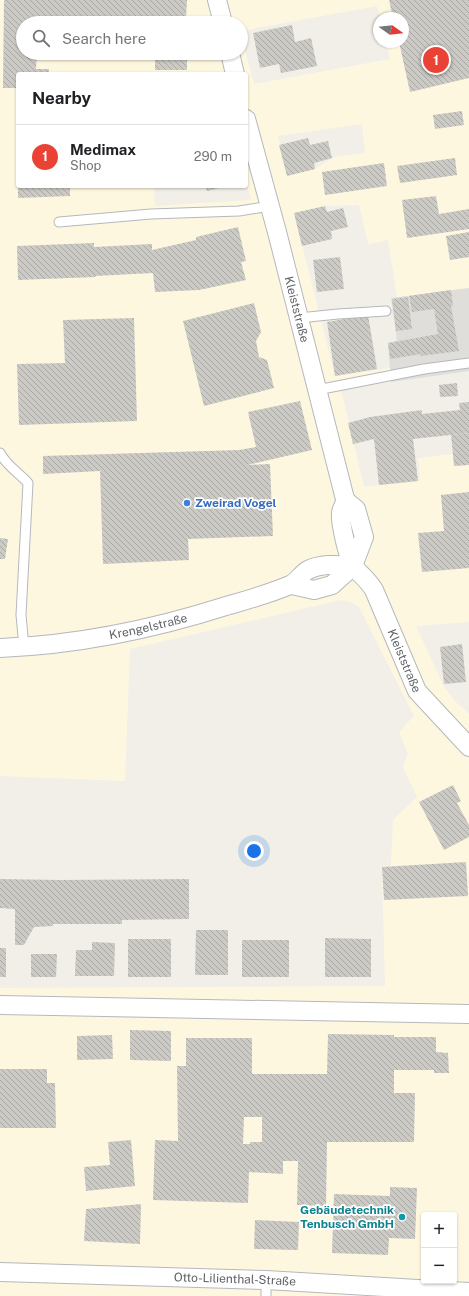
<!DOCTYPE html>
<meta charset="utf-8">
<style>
body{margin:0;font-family:"Public Sans",sans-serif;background:#f6f6f6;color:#202124}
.controls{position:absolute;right:12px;bottom:12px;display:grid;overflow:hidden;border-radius:4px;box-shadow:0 1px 3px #0004}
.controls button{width:36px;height:36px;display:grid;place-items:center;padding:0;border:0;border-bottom:1px solid #e0e0e0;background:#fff;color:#202124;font:20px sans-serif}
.compass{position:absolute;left:373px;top:12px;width:36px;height:36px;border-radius:50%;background:#fff;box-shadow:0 1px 3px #0004;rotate:105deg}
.you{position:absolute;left:254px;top:851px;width:14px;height:14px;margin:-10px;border:3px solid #fff;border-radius:50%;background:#1a73e8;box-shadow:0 0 0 6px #1a73e833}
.badge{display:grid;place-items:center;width:26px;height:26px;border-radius:50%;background:#ea4335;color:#fff;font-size:13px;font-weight:700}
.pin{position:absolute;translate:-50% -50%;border:2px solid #fff;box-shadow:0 1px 4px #0006}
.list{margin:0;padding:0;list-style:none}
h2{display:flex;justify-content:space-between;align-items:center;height:52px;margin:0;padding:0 16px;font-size:17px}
h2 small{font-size:13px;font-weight:400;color:#757577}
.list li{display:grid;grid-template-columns:26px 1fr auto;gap:12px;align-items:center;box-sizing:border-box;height:64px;padding:0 16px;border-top:1px solid #e0e0e0}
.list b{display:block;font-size:15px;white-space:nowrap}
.list p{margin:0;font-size:13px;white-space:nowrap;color:#757577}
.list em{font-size:13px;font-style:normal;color:#757577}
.icon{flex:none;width:22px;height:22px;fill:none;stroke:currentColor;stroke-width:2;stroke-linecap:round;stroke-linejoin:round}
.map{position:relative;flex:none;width:469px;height:1296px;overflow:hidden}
.search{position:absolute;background:#fff;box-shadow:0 1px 3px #0004;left:16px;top:16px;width:232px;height:44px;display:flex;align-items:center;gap:10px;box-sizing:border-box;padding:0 14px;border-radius:22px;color:#757577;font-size:15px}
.panel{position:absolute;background:#fff;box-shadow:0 1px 3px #0004;left:16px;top:72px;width:232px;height:116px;border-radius:4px}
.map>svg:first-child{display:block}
.commercial{fill:#fef7e0;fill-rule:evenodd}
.industrial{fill:#e0deda}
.building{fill:url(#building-back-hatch);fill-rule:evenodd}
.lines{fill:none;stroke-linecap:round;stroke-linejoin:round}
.lane-casing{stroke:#b5b8bc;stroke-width:11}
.street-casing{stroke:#b5b8bc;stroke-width:20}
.lane{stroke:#fff;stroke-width:9}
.street{stroke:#fff;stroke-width:18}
.shop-dot{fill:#3f7fe0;stroke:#fff;stroke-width:1.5}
.culture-dot{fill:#0f9aa8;stroke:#fff;stroke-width:1.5}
.labels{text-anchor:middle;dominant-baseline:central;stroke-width:3.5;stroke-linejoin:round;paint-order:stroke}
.street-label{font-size:12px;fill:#5f6368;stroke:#fff}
.shop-label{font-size:12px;font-weight:bold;fill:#366cbe;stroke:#fff;text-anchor:start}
.culture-label{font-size:12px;font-weight:bold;fill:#0d838f;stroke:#fff;text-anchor:end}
</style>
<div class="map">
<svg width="469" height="1296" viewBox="0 0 469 1296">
<defs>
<pattern id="building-back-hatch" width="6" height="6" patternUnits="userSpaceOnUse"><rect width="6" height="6" fill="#cccac5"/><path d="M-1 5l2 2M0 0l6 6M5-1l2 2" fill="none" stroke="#a9a8a4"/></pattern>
</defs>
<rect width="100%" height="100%" fill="#f1efe8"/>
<path class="commercial" d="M0,0H469V288L391,298L397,297L388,240L368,244L359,205L325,206L294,213L335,376L391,368V382L341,389L364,487L420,481L418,458L452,454L451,435L469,433V622L416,626L444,687L456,702L469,714V1296H0V988L385,986L382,867L391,866L393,820L417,797L403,767L408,754L399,732L414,716L359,607L351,602L341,600L130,649L125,781L0,776ZM377,6L380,18H403V42H386L390,59L254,84L241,35V53H23V23H241V31ZM18,74H246V180L251,200L155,206L154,186H18ZM362,124L365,153L334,157L315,169L287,175L278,136ZM424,1215H454V1281H424Z"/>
<polygon class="industrial" points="469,288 469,371 391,382 388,343 397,341 391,298"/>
<g class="building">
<polygon points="4,0 187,0 186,18 37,16 37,23 23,23 23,53 37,53 36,69 49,69 49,74 18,74 18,88 3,88"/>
<polygon points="389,0 469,0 469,78 410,92 399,42 403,42 403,18 393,18"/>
<polygon points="292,25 295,42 311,38 317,66 281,73 279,64 260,68 253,33"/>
<rect x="155" y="53" width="32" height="17"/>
<polygon points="462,111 464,125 435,129 433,115"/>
<polygon points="308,138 310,145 328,141 332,158 314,163 315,169 287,176 279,145"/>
<polygon points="455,158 457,175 400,183 397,166"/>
<polygon points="384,163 387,186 325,195 322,172"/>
<polygon points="18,186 70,186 70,196 18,198"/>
<polygon points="206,186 223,186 223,187 207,191"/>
<polygon points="436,196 439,214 469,209 469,229 407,238 402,200"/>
<polygon points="325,206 327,212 343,208 348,227 331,231 332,239 302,246 294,213"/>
<polygon points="238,227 246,261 241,262 246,280 199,290 155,292 153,273 95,276 96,277 18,280 17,246 94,243 94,247 152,244 152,250 196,240 196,237"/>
<polygon points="469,232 469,257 450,260 446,236"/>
<polygon points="340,257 344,289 317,292 313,260"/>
<polygon points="451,290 453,306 451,306 459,351 421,356 421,354 390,359 388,343 438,334 434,309 412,312 409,296"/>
<polygon points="408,297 412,329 396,331 392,299"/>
<polygon points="254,303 261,332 256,341 259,357 267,360 274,388 204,406 183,321"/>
<polygon points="368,315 377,369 335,376 327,322"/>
<polygon points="134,318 137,421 19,425 17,364 65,363 63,320"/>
<polygon points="457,383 458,396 440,397 439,385"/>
<polygon points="300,401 312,450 247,465 270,464 273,536 188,539 189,560 103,564 100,471 43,474 43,456 239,450 256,447 248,412"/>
<polygon points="469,402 469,433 413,439 418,481 379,485 374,439 353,444 348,423 370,417 422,410 422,414 460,410 459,403"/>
<polygon points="469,433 469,465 454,466 451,435"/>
<polygon points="469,492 469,568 422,572 418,533 444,531 441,495"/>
<polygon points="0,538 8,539 5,559 0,559"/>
<polygon points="462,644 466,682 444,684 440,647"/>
<polygon points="453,785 461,801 457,803 469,825 469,837 444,850 419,802"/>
<polygon points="466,862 468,896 384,900 382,867"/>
<polygon points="0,879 60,880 189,879 189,919 122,920 122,924 53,924 53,926 34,927 24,945 15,945 15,909 0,908"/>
<polygon points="196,930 228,930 228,975 195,975"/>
<polygon points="325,938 371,939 371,977 325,977"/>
<rect x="128" y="939" width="43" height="38"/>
<rect x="242" y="940" width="47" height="37"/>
<polygon points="92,942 115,943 114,976 75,976 76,950 92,950"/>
<rect x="0" y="948" width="6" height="29"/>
<polygon points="31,954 57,954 56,977 31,977"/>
<polygon points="130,1030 171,1031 171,1061 130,1060"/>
<path d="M328,1034L394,1035V1037H436V1052L448,1053L449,1073H434V1070H394V1093H415L414,1142H327L326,1206L297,1205L298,1161H283V1174L249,1172L248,1203L153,1200L155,1140L178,1141L177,1066H186V1038H252V1074H327ZM244,1117H262V1142H250V1151V1144H243Z"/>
<polygon points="112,1035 113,1059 77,1060 77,1036"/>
<polygon points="0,1069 47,1069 47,1083 55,1083 56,1128 0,1128"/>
<polygon points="131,1140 135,1186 86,1191 84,1167 110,1165 108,1142"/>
<polygon points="390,1187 417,1188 415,1239 389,1238 388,1255 332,1253 334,1194 390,1196"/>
<polygon points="141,1204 140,1244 84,1241 86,1209"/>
<polygon points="255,1220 299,1222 298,1250 254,1249"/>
</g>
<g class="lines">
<defs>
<g id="lane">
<polyline points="59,222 151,214 239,211 270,206"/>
<polyline points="299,318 338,314 386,311"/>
<polyline points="317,390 424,369 469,363"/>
<path d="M0,453C6,465 19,473 28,483L21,615L24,647"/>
<polyline points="266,1296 266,1280"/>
</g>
<g id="street">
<polyline points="217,0 223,23"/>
<polyline points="230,53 235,74"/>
<path id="s1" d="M246,119L277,232L345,499C346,504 341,508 341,513C340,523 348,559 354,567C361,575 369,581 374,590L417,691L469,747"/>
<polyline points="292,585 314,590 332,585 353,566 364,537 356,509 346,501"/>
<path id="s2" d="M0,648C75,645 154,629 226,606C247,600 269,594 290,585C297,582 301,574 308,570C322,563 338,565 353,566"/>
<polyline points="0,1005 469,1014"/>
<path id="s3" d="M0,1272L266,1280L469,1292"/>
</g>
</defs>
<use href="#lane" class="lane-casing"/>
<use href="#street" class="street-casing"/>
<use href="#lane" class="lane"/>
<use href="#street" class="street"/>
</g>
<circle class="shop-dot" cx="187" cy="503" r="4"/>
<circle class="culture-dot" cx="402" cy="1217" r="4"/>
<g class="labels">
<g class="street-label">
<text stroke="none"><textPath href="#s1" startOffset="197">Kleiststraße</textPath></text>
<text stroke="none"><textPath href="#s2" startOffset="150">Krengelstraße</textPath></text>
<text stroke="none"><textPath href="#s1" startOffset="571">Kleiststraße</textPath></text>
<text stroke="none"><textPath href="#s3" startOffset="235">Otto-Lilienthal-Straße</textPath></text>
</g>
<g class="shop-label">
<text x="195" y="503">Zweirad Vogel</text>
</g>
<g class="culture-label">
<text x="394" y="1210">Gebäudetechnik<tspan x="394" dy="14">Tenbusch GmbH</tspan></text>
</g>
</g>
</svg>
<div class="controls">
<button>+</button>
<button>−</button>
</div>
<svg class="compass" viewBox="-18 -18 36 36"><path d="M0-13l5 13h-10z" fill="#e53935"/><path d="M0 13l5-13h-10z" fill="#757577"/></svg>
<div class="you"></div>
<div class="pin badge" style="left:436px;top:60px">1</div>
<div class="search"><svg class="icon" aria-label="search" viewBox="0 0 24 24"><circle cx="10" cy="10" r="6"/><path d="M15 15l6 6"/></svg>Search here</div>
<section class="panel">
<h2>Nearby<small></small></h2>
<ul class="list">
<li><span class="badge">1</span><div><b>Medimax</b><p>Shop</p></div><em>290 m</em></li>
</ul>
</section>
</div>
